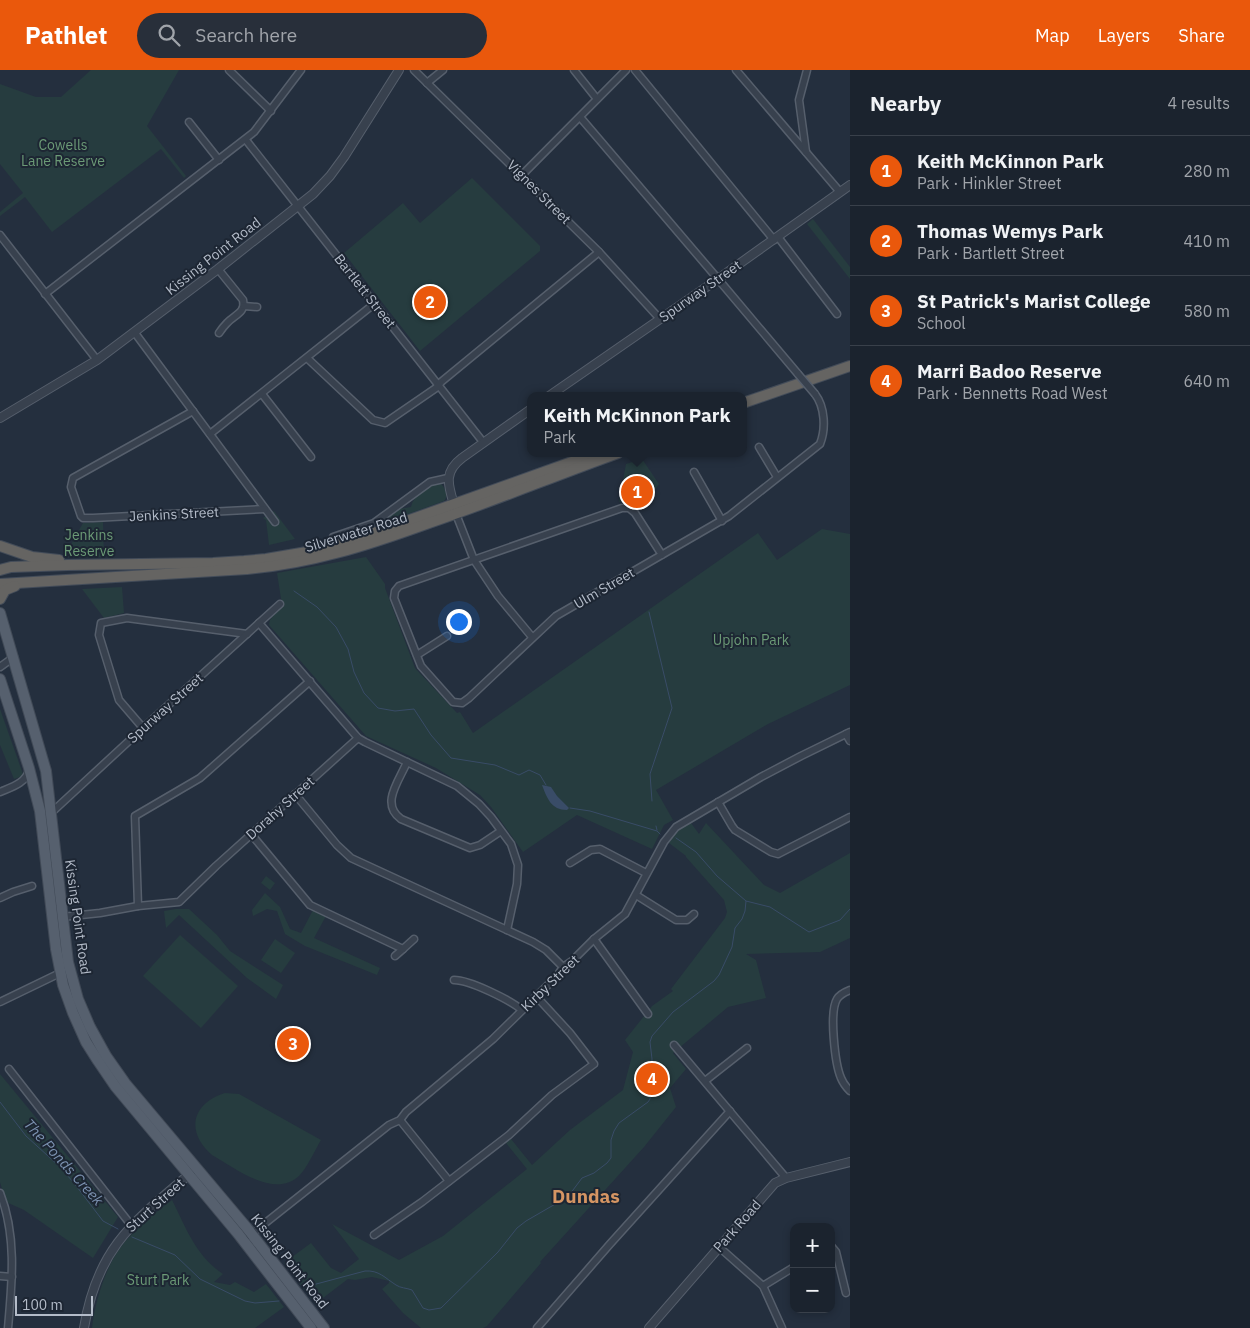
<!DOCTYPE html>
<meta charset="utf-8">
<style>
body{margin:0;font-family:"IBM Plex Sans",sans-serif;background:#282f3a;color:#f1f3f6}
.controls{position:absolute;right:15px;bottom:15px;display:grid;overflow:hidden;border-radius:10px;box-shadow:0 2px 8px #0003}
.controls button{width:45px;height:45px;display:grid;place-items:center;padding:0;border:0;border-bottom:1px solid #39404a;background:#1b232e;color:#f1f3f6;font:25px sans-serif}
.scale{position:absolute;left:15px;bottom:12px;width:78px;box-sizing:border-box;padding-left:5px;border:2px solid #b4bcc9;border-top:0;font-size:14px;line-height:18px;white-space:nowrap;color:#b4bcc9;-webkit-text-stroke:4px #1d2633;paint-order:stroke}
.you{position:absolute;left:458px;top:551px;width:18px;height:18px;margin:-12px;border:4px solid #fff;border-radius:50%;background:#1a73e8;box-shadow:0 0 0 8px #1a73e833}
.badge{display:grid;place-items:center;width:32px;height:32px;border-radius:50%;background:#ea580c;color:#fff;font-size:16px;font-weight:700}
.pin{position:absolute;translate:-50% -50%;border:2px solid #fff;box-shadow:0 1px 5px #0006}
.popup{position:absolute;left:527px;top:322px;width:220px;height:65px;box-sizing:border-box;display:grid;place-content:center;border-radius:10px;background:#1b232e;filter:drop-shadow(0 1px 4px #0005);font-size:16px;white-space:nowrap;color:#a0a4aa}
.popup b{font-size:19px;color:#f1f3f6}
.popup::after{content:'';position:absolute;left:50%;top:100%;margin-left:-10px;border:10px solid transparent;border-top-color:#1b232e}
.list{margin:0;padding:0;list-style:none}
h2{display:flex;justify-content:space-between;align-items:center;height:65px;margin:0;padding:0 20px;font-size:21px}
h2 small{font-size:16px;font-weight:400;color:#a0a4aa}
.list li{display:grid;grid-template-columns:32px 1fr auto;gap:15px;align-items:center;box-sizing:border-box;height:70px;padding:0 20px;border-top:1px solid #39404a}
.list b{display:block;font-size:19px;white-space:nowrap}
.list p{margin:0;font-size:16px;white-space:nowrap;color:#a0a4aa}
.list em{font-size:16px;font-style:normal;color:#a0a4aa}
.icon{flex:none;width:28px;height:28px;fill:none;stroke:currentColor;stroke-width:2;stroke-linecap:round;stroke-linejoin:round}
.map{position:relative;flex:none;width:850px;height:1258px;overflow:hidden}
header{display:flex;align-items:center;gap:30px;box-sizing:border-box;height:70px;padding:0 25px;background:#ea580c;color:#fff}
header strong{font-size:24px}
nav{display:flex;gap:28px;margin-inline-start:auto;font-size:18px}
.search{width:350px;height:45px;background:#282f3a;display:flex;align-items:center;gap:12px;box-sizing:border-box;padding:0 18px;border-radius:28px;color:#a0a4aa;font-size:19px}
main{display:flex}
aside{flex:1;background:#1b232e}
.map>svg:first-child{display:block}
.green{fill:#263c3f}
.water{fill:#394c67}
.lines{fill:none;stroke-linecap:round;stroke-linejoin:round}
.stream{stroke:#394c67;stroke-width:1}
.minor-casing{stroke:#565f6c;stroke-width:9}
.tertiary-casing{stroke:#565f6c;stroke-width:10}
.primary-casing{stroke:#414a57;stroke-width:12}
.trunk-casing{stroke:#434c59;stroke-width:12}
.minor{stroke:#38414e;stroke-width:6}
.tertiary{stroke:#38414e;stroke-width:8}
.primary{stroke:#56606e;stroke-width:10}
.trunk{stroke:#656462;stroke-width:10}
.minor-bridge-casing{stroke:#565f6c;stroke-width:9;stroke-linecap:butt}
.minor-bridge{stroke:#38414e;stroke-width:6}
.labels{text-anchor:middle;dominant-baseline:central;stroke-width:4;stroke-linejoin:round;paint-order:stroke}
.park-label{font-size:14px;fill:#6b9a76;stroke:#1d2633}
.street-label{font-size:14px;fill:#b4bcc9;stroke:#1d2633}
.water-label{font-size:15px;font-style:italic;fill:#7c92b1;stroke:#1d2633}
.district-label{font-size:19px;font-weight:bold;fill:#d59563;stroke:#1d2633}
</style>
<header>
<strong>Pathlet</strong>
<div class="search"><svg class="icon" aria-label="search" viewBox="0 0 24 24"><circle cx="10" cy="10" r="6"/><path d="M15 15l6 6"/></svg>Search here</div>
<nav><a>Map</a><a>Layers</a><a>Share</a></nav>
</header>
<main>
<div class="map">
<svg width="850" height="1258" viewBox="0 0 850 1258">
<rect width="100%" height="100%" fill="#242f3e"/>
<g class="green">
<polygon points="91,0 179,0 147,56 186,106 184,108 161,79 52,162 25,127 0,146 0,142 23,123 0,94 0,14 36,27 61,27"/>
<polygon points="472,108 540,176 540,181 420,281 344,183 403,133 420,153"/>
<polygon points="813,149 850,197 850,209 807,154"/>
<polygon points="642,389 659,414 641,440 628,431 619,432 626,394"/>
<path d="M440,413C445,417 449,426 444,431L386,452L385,450L399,439L411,437C414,424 427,416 440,413Z"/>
<polygon points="274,441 295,469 269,475 266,450 263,448"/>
<polygon points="103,452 104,487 64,487 83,453"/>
<polygon points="822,459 850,464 850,615 768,654 656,720 673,750 664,755 652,779 577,745 523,782 491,737 480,725 436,698 366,666 269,555 270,550 282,535 277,503 366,487 385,514 385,518 415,598 457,643 460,642 473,663 758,463 777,490"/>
<polygon points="122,517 124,543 104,548 82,519"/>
<polygon points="0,639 23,704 23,706 14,709 0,675"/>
<polygon points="691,753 699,764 706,753 764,815 780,823 850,783 850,868 820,882 746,884 756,890 766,928 728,937 673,983 686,999 670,1018 676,1037 644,1077 540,1192 541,1193 487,1256 483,1258 421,1258 403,1243 382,1219 389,1213 389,1211 372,1207 355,1210 348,1209 315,1234 284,1193 311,1173 331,1198 341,1203 359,1189 332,1154 399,1190 443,1166 527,1099 506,1073 511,1069 532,1095 570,1060 623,1020 633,982 625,970 652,936 673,921 671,919 725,848 727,842 724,830 686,787 686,786 669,773 674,763"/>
<polygon points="266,806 275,813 270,820 261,813"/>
<polygon points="265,823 280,837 290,859 301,863 313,840 326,846 314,868 380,898 377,905 305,876 285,864 277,841 267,839 253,846 252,840"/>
<polygon points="176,839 189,839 217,865 230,881 283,915 276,929 247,908 179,845 166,858 164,841"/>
<polygon points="180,865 238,916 201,958 143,906"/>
<polygon points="275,869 295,883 281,903 261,890"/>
<polygon points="0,1004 118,1147 93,1188 24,1140 6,1132 0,1112"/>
<path d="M225,1023L239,1024L321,1070C315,1080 307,1098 299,1106C274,1129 235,1098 212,1085C185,1062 192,1033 225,1023Z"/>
<path d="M172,1130C186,1158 196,1186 223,1204L214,1212L230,1215L235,1212L254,1222L266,1214L284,1237L255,1258H92C95,1232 105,1199 120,1178C134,1159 154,1144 172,1130Z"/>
</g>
<path class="water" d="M542,715L551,717L557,726L569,738L567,740C551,740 547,728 542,715Z"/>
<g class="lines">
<g class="stream">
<polyline points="294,521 317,537 336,557 348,579 354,602 364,623 378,638 395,641 414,639 431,665 451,688 495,695 519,705 529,700 540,705 546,715"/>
<polyline points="649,542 672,638 650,704 652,731"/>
<polyline points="570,738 590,741 657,761 660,764"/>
<polyline points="656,756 657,760"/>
<polyline points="676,768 696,782 717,806 746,831"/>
<polyline points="0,1032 26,1066 59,1096 74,1113 103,1151 118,1159"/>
<polyline points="132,1167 175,1185 200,1209 245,1231 255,1233 279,1231"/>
<path d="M305,1217L365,1201C379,1200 385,1208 396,1215C400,1218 407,1218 412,1220L423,1238L429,1240L441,1238L498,1182L517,1158L526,1151L564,1129L570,1124L582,1108L594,1103L607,1093L611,1088V1070L614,1061L619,1053L648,1032L650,1029L652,989L650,972L652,966L673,942L714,911L719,905L732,877L735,858L742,849L745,841L746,831L770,837L809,862L840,850L850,839"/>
</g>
<defs>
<g id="minor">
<polyline points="229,0 271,41"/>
<polyline points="414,0 599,182 660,249"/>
<polyline points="574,0 597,29"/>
<polyline points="635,0 774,170"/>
<polyline points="736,0 840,122"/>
<polyline points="427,13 443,0"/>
<polyline points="580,47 718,209 798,304"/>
<polyline points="189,52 219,90"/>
<polyline points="246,70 483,372"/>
<polyline points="806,82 799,30 807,0"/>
<polyline points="522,105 626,0"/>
<polyline points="0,165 97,290"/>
<polyline points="778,167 837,244"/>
<path d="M218,199L243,230C246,243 234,245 227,253C224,256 221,260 219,263"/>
<polyline points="45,224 254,62 301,0"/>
<polyline points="244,236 257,237"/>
<polyline points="135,263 275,452"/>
<polyline points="307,288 373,350 385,353 436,318 441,312 599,182"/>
<polyline points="262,324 311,387"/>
<polyline points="193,341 73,408 71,417 81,446 83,448 93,448 265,439"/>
<polyline points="210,364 374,234"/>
<polyline points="759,377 777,407"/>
<polyline points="694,402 722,451"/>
<polyline points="456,444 474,490 498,526 532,567"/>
<polyline points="333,467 374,453 430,412 448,408"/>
<path d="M662,485L635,443L629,438H622L399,516L395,521L394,528L421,596L453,632L462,633L469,628L556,546L729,446L820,374C826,359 825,337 815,324"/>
<polyline points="259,553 358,668 365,672 457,716 479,734 491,747 511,774 518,795 517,814 507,860"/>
<polyline points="417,585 447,566"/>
<polyline points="0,597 14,587"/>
<polyline points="143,658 119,630 99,565 101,553 127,548 247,564"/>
<polyline points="846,664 850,671"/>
<path d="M407,692C399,711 380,734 401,749L470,778L480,775L501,761"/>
<path d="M0,722C12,717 26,713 29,700"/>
<polyline points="295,724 337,775 351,788 533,872 546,880 563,897"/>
<polyline points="718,732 732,756 735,760 771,782 778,784 850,747"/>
<polyline points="51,743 143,658 280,534"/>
<polyline points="251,764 310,835 403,879 395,886"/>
<polyline points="570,793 591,780 600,779 646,803"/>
<polyline points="636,825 676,850 687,850 694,844"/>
<polyline points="0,828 13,822 32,816"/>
<polyline points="138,836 135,746 200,708 310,611"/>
<polyline points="62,847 100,843 138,836 179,832 216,796 358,668"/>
<polyline points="594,869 648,944"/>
<polyline points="403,879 414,869"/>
<path d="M454,910C470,910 510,930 522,940"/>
<path d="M850,920C845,922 840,924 837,929C829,942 835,994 841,1008C843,1013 846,1017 850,1021"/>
<polyline points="0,932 60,903"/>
<polyline points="674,975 786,1108"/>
<polyline points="9,999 131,1155"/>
<polyline points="705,1011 747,978"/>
<polyline points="400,1050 449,1111"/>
<path d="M0,1123C17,1166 12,1213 8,1258"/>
<polyline points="374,1165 422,1132 509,1065 552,1025 594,994 570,963 536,926"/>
<polyline points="249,1166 389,1055 400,1050 406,1042 493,969 557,906 563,897 572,891 594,869 625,844 664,772 676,757 761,707 801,686 850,662"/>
<polyline points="831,1176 836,1182 846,1223"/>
<polyline points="719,1177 763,1216 782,1258"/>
<polyline points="0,1206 12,1207"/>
<polyline points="763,1216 794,1197"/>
<polyline points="537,1258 610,1174 730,1041"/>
</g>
<g id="tertiary">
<polyline points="549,326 718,209 850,115"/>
<polyline points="0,348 97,290 218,199 313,124 330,106 344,87 399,0"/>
<path d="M455,438C449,417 442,403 462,388L531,339"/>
<path d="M84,1258C97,1178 133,1152 192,1102"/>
<polyline points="649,1258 775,1113 786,1108 850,1092"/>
</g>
<g id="primary">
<polyline points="0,543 46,701 68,892 78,929 90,957 106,986 125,1013 247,1158 324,1258"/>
<polyline points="0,609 29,698 40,741 56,879 63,915 73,943 86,972 98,991 115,1016 239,1165 311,1258"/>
</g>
<g id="trunk">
<polyline points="743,333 850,296"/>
<polyline points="0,476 32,487 59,490"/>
<polyline points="0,500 11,497 68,495 213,493 244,491 266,489 313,481 348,472 597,383"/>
<path d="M0,514L247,499C312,493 365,476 426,454C491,432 554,406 618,383"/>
<polyline points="0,529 5,520 15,516"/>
</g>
</defs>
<use href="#minor" class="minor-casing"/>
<use href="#tertiary" class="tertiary-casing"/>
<use href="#primary" class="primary-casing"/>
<use href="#trunk" class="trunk-casing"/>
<use href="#minor" class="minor"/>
<use href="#tertiary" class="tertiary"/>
<use href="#primary" class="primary"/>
<use href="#trunk" class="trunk"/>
<defs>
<polyline id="minor-bridge" points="798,304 815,324"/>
</defs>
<use href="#minor-bridge" class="minor-bridge-casing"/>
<use href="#minor-bridge" class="minor-bridge"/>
</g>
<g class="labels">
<g class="park-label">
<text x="63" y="75">Cowells<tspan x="63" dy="16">Lane Reserve</tspan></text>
<text x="89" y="465">Jenkins<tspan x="89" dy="16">Reserve</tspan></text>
<text x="751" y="570">Upjohn Park</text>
<text x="158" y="1210">Sturt Park</text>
</g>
<g class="street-label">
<text transform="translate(539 122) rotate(45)">Vignes Street</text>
<text transform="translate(213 186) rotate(-38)">Kissing Point Road</text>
<text transform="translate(365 221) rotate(52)">Bartlett Street</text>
<text transform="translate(700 221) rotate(-35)">Spurway Street</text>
<text transform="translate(174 444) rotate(-3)">Jenkins Street</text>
<text transform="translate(356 462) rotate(-17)">Silverwater Road</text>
<text transform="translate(604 518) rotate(-30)">Ulm Street</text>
<text transform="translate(165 638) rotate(-42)">Spurway Street</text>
<text transform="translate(280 738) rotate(-42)">Dorahy Street</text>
<text transform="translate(78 847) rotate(82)">Kissing Point Road</text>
<text transform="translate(550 913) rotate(-44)">Kirby Street</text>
<text transform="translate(155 1135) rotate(-42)">Sturt Street</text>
<text transform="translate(737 1156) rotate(-49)">Park Road</text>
<text transform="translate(290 1191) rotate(52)">Kissing Point Road</text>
</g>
<g class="water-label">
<text transform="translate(64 1092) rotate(48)">The Ponds Creek</text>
</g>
<g class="district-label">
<text x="586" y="1126">Dundas</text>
</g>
</g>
</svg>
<div class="controls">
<button>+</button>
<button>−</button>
</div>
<div class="scale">100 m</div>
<div class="you"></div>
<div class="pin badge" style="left:637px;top:422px">1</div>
<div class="popup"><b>Keith McKinnon Park</b>Park</div>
<div class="pin badge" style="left:430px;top:232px">2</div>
<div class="pin badge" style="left:293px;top:974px">3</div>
<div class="pin badge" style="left:652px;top:1009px">4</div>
</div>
<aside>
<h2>Nearby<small>4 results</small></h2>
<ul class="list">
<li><span class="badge">1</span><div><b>Keith McKinnon Park</b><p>Park · Hinkler Street</p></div><em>280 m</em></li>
<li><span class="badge">2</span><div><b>Thomas Wemys Park</b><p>Park · Bartlett Street</p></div><em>410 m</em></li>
<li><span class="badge">3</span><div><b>St Patrick's Marist College</b><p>School</p></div><em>580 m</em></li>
<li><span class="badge">4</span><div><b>Marri Badoo Reserve</b><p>Park · Bennetts Road West</p></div><em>640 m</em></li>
</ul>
</aside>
</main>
